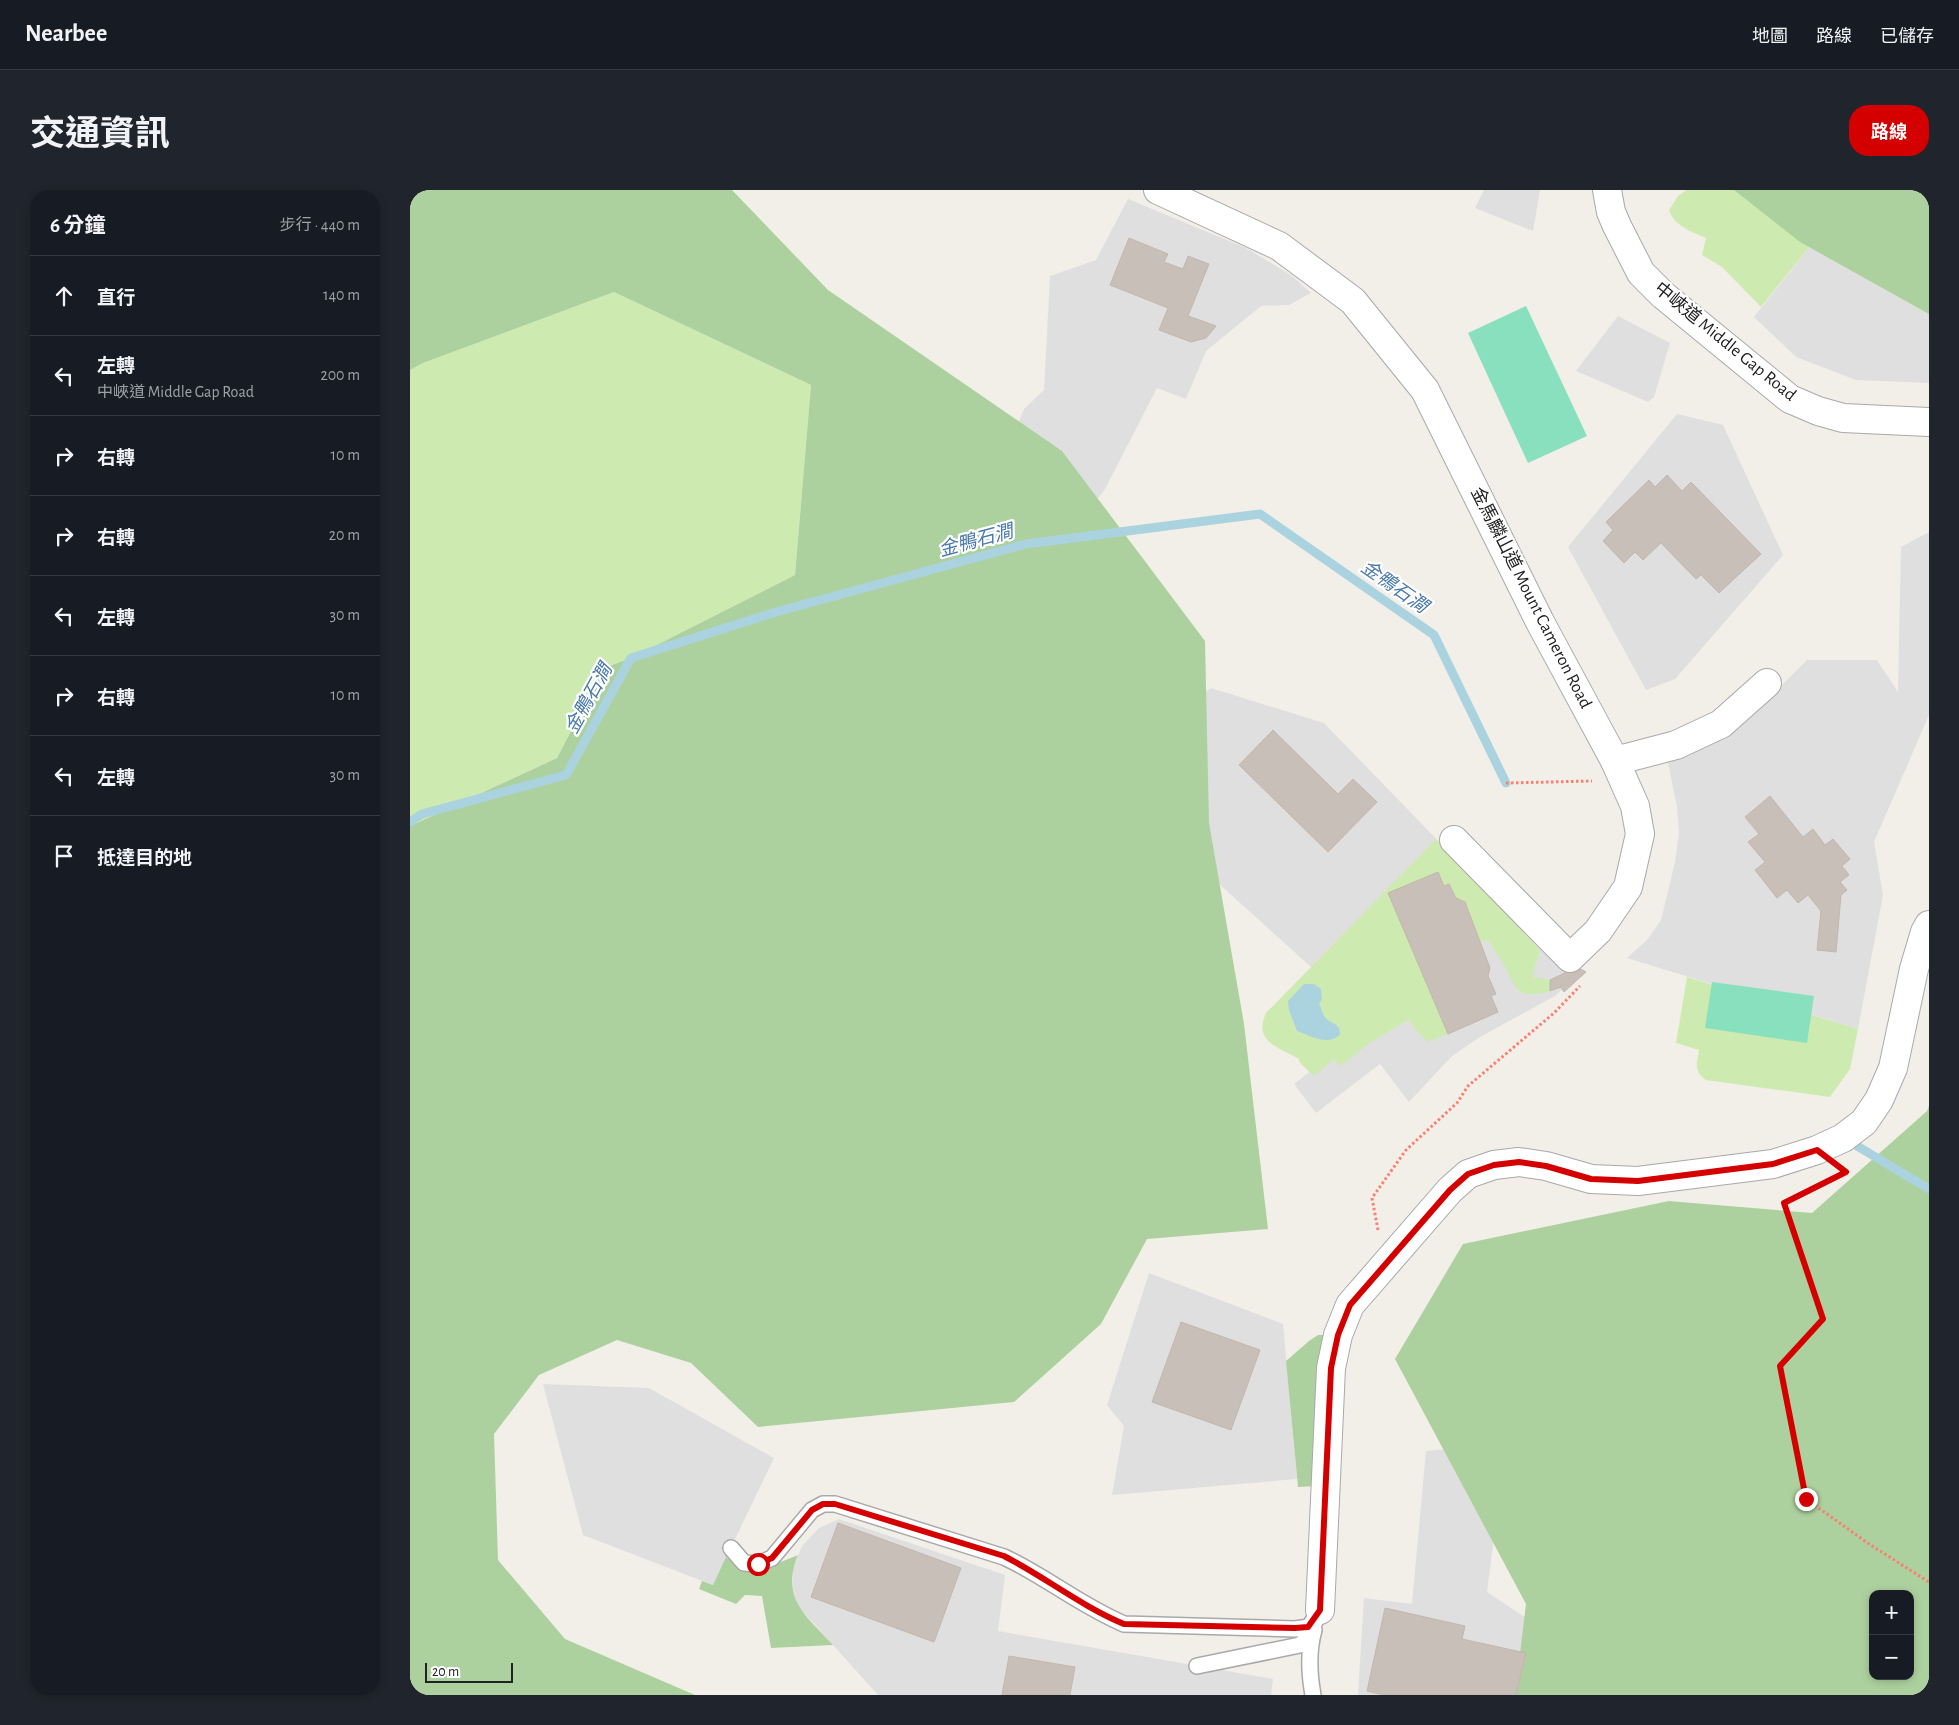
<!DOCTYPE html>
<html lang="zh-TW">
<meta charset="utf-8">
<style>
body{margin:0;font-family:"Alegreya Sans","Noto Sans TC",sans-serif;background:#20242c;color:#f1f3f6}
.controls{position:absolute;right:15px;bottom:15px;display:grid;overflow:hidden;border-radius:10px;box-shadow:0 2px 8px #0003}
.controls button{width:45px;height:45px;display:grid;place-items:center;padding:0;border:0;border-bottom:1px solid #363941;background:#171b24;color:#f1f3f6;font:25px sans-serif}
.scale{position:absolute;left:15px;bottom:12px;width:88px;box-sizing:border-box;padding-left:5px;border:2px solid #222;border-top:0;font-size:14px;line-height:18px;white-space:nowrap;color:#222;-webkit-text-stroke:4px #fff;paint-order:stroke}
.stop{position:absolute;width:15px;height:15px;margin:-11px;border:4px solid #d40000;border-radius:50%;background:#fff}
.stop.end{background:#d40000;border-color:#fff;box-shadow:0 1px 5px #0008}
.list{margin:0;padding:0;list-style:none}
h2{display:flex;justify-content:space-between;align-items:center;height:65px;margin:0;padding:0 20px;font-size:21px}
h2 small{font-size:16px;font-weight:400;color:#9ea1a6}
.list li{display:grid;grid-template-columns:32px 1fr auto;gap:15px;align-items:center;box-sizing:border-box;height:80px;padding:0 20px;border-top:1px solid #363941}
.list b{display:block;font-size:19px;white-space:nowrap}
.list p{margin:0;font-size:16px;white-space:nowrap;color:#9ea1a6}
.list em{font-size:16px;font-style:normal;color:#9ea1a6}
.icon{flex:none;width:28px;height:28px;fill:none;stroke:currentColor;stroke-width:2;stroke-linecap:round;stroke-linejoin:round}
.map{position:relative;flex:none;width:1519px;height:1505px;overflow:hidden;border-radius:20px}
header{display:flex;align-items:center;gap:30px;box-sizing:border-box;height:70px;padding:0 25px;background:#171b24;border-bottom:1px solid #363941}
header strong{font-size:24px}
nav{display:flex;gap:28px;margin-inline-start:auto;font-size:18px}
.intro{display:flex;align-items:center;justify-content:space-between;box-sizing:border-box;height:120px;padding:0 30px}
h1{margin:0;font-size:35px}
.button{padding:12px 22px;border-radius:20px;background:#d40000;color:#fff;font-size:18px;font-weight:700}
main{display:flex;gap:30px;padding:0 30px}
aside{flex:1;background:#171b24;border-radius:20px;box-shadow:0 2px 8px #0003}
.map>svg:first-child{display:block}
.residential{fill:#e0dfdf}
.grass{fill:#cdebb0}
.forest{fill:#add19e;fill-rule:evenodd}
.pitch{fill:#88e0be}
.water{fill:#aad3df}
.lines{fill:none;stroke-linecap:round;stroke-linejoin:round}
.stream{stroke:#aad3df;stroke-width:9}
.building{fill:#c7bfb8;stroke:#c4b6ab}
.lane-casing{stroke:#a9a9a9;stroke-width:18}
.street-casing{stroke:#a9a9a9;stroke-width:30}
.path{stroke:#fa8072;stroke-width:3;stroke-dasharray:2.5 2.5;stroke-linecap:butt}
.lane{stroke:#fff;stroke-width:15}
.street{stroke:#fff;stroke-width:28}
.route{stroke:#d40000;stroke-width:6}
.labels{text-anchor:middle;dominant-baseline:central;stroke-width:4.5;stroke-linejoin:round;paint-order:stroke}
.street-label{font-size:18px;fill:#222;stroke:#fff}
.water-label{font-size:19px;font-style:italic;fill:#4a7aab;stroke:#fff}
</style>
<header>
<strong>Nearbee</strong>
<nav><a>地圖</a><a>路線</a><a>已儲存</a></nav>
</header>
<div class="intro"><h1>交通資訊</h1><a class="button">路線</a></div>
<main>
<aside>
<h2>6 分鐘<small>步行 · 440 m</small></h2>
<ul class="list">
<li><svg class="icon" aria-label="ahead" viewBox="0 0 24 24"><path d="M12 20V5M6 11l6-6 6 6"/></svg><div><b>直行</b></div><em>140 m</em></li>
<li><svg class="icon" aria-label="left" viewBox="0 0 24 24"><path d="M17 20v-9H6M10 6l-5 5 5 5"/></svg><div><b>左轉</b><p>中峽道 Middle Gap Road</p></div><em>200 m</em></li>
<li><svg class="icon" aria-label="right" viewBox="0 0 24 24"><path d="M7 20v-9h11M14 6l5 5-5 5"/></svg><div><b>右轉</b></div><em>10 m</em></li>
<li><svg class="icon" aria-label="right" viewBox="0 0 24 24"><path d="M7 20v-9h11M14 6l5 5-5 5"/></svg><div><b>右轉</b></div><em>20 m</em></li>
<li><svg class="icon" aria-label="left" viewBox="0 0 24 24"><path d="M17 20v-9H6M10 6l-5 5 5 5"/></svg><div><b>左轉</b></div><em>30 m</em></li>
<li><svg class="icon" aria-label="right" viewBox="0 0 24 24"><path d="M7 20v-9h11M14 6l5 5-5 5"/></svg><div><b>右轉</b></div><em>10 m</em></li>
<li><svg class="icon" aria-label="left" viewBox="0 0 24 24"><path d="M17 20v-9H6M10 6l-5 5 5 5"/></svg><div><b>左轉</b></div><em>30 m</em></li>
<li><svg class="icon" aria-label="arrive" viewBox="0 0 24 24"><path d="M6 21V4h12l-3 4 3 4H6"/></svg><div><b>抵達目的地</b></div></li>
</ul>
</aside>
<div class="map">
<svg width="1519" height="1505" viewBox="0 0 1519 1505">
<rect width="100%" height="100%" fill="#f2efe9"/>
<g class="residential">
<polygon points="1074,0 1130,0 1123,41 1065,18"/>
<polygon points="1443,2 1519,40 1519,193 1446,190 1386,167 1344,127"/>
<polygon points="718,9 836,58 881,85 901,103 879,115 851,116 796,161 776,209 747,198 694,301 684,313 606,239 614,219 634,200 640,86 686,70"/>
<polygon points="1208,126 1260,153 1244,207 1238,212 1166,181"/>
<polygon points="1267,224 1313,235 1373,365 1265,489 1236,500 1158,357"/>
<polygon points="1519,342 1519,525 1464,652 1473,705 1448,839 1217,768 1237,750 1251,730 1265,672 1269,643 1267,617 1257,568 1332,528 1340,527 1397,470 1467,470 1488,502 1491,357"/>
<polygon points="801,498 914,533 1161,788 1154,798 1145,806 1070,847 1042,866 999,912 970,874 906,923 884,894 924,863 954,852 901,777 691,587"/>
<polygon points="739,1083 873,1134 887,1289 702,1305 714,1236 697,1215"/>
<polygon points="133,1194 239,1198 364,1268 303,1395 173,1345"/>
<polygon points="1096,1254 1077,1402 1167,1462 1152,1505 948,1505 954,1408 1002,1414 1016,1261"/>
<polygon points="429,1329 595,1385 588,1441 863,1489 861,1505 468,1505 387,1415 382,1401 383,1379 392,1356 409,1338"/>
</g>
<g class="grass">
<path d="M1276,0H1340L1408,46L1351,117L1312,77L1292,65L1296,48C1282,42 1264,36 1259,20L1268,6Z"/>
<polygon points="204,102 401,195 385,385 221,468 194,478 147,568 7,633 0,634 0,180 13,173"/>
<path d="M1026,649L1130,760L1122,787L1140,790V801L1129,804H1114L1105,797L1096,778L1078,750L1070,752L1055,712L1046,708L1039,694L1034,696L1028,682L978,703L1038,844L1017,852L998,830L960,853L930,876L924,869L904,886L890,873L889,869C868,857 843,852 856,823Z"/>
<path d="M1277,787L1448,839L1440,879L1420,907L1296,890C1283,881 1287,873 1289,860L1266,853Z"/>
</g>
<g class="forest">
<polygon points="0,0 322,0 418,100 652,261 795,451 799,633 834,834 858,1039 737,1049 691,1134 604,1212 348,1237 281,1173 207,1150 129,1185 84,1244 88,1370 155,1449 285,1505 0,1505 0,634 7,633 147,568 194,478 221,468 385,385 401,195 204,102 13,173 0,180"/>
<polygon points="1324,0 1519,0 1519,124 1390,52"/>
<path d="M1519,916V1505H1105L1116,1414L985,1169L1053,1054L1259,1011L1402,1023L1517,921ZM1463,1404H1500V1486H1463Z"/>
<polygon points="908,1145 916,1145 907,1296 888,1297 876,1171 899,1151"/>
<path d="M388,1365C370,1409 396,1425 423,1455L361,1458L352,1406L335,1405L326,1414L289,1399L292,1391L303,1395L316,1367L337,1381H349Z"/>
</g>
<g class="pitch">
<polygon points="1116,116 1177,246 1118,273 1058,143"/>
<polygon points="1302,792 1404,806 1397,853 1295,838"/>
</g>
<path class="water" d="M894,794H904L911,799L912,810L909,813C911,817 912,823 914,826C920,835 931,832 930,845C917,856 901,846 887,841L879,820L878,811Z"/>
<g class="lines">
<g class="stream">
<polyline points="0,632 12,624 156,585 221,468 366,422 616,354 850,324 1024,445 1096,593"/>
<polyline points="1437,950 1519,999"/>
</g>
</g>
<g class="building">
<polygon points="719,48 758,64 754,72 773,79 778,66 799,74 778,126 806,136 796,148 781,152 749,140 758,118 700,95"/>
<polygon points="1257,285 1272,301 1281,292 1351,364 1309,403 1291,385 1286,389 1251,353 1233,370 1225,362 1214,373 1193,351 1203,340 1196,332 1239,290 1245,297"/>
<polygon points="863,540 928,604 943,589 967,612 918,662 829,575"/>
<polygon points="1360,606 1393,647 1403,639 1415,655 1423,649 1440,669 1432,676 1439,685 1430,692 1437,700 1431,705 1426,762 1407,760 1411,721 1398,705 1388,713 1377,700 1367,708 1345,680 1355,672 1338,652 1349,644 1335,627"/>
<polygon points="1028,682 1034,696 1039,694 1046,708 1055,712 1080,778 1078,786 1086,804 1081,806 1088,822 1038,844 978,703"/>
<polygon points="1167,777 1176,782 1154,802 1151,797 1140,801 1140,790"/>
<polygon points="771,1132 850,1160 821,1240 742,1212"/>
<polygon points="428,1333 551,1378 524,1452 401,1407"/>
<polygon points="975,1418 1055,1436 1052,1449 1116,1463 1106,1505 973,1505 957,1501"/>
<polygon points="599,1466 665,1477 660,1505 592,1505"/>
</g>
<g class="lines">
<defs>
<g id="lane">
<path d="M321,1358L334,1373L348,1374L362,1368L402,1320L413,1314H425L594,1367C635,1386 671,1416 714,1434L885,1439L899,1437L910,1420"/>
<polyline points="787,1476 890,1455 898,1448 906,1429"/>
<path d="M903,1505C899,1483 898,1461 904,1440"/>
</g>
<g id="street">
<polyline points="748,0 869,56 943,111 1015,200 1130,432 1205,571 1225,616 1230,644 1218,697 1188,741 1160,768 1044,650"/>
<polyline points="1197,0 1201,22 1207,36 1231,83 1253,105 1380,209 1408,221 1433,228 1519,232"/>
<polyline points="1205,571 1266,555 1311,534 1357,493"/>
<polyline points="910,1420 921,1178 928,1145 940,1115 1040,1000 1058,984 1084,975 1109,972 1136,976 1181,989 1228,991 1363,974 1407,960 1433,948 1454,932 1469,910 1483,878 1504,779 1515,742 1519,735"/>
</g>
</defs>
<use href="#lane" class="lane-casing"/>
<use href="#street" class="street-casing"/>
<g class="path">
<polyline points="1096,593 1182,591"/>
<polyline points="1433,980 1436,982 1374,1013 1413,1129 1370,1176 1396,1309 1459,1354 1519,1392"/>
<polyline points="968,1040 962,1008 996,960 1047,913 1058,896 1144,823 1170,796"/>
</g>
<use href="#lane" class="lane"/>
<use href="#street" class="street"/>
</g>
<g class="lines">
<path class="route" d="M348,1374L362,1368L402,1320L413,1314H425L594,1366C635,1387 671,1416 714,1434L885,1438L898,1437L910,1420L921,1178L928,1145L940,1115L1040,1000L1058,984L1084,975L1109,972L1136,976L1181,989L1228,991L1363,974L1407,960L1436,982L1374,1013L1413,1129L1370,1176L1396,1309"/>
</g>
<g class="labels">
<g class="street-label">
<text transform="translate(1315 152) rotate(39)">中峽道 Middle Gap Road</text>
<text transform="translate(1121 408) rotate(63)">金馬麟山道 Mount Cameron Road</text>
</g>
<g class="water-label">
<text transform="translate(566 351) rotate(-15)">金鴨石澗</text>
<text transform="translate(984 397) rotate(35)">金鴨石澗</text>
<text transform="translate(179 509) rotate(-61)">金鴨石澗</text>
</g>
</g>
</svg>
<div class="controls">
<button>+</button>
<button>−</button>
</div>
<div class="scale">20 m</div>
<div class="stop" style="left:348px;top:1374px"></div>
<div class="stop end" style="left:1396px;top:1309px"></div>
</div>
</main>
